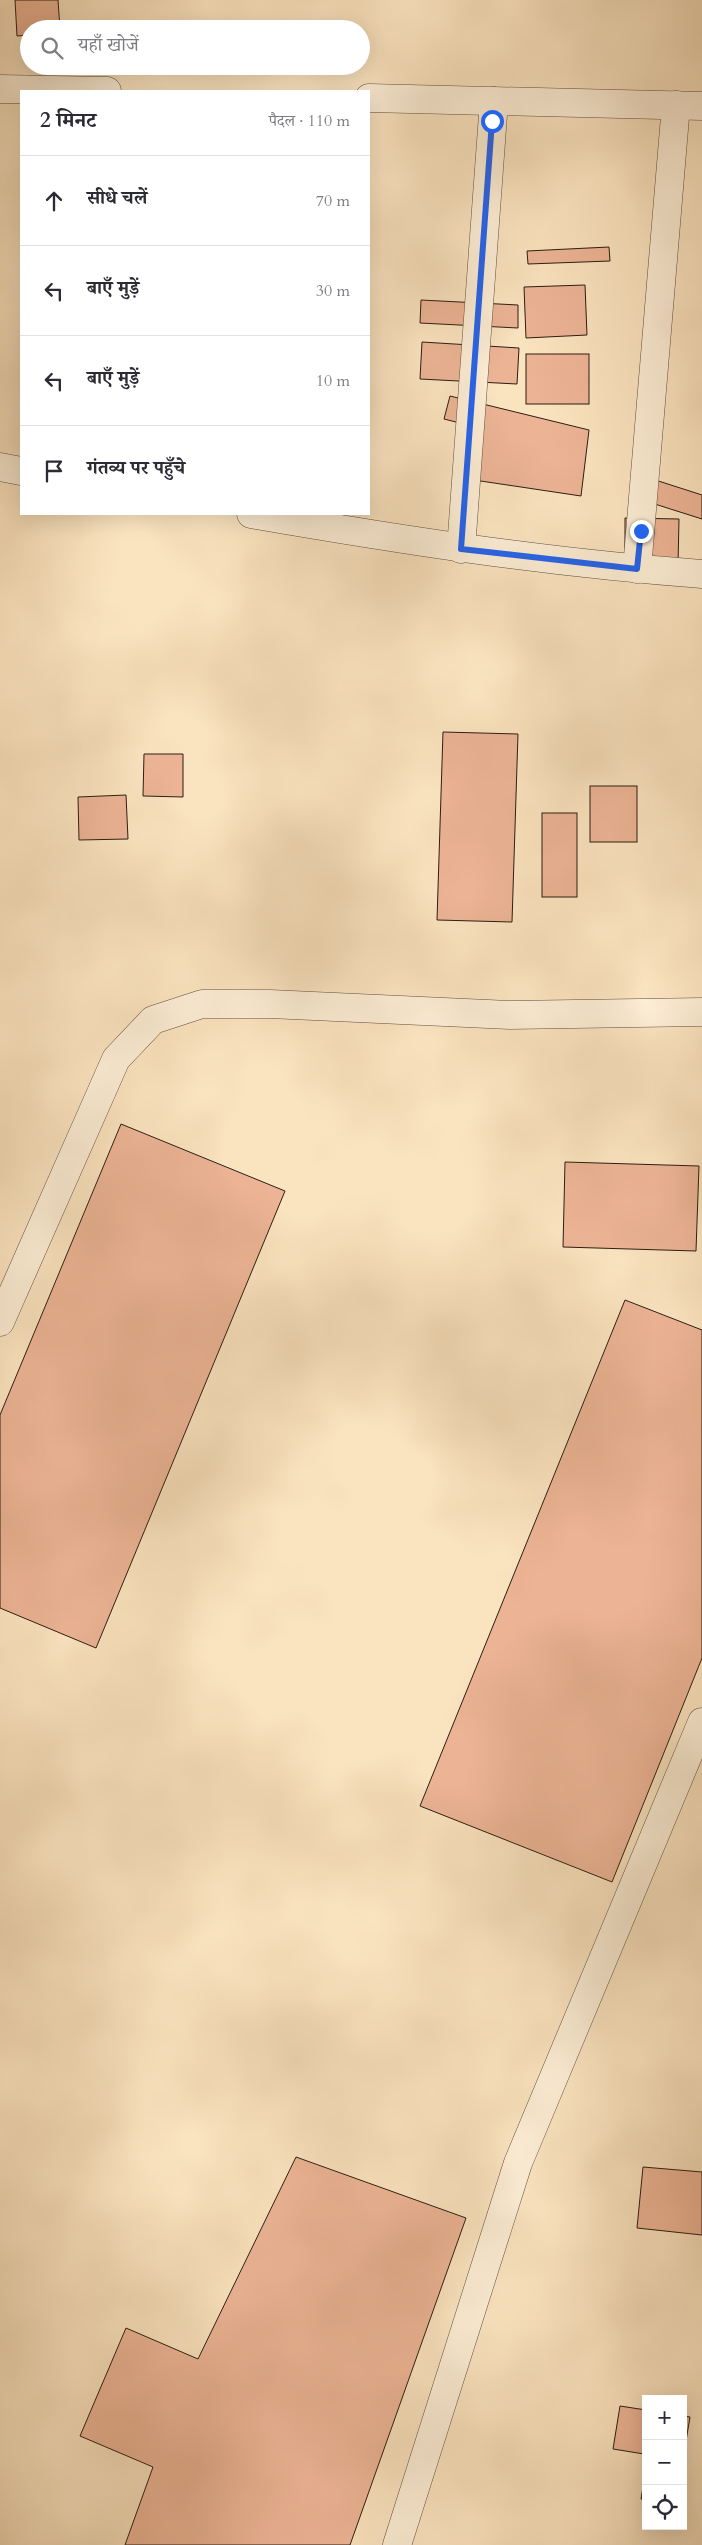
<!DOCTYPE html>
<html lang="hi">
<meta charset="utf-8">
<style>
body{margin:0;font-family:Cardo,"Noto Serif Devanagari",serif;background:#f7f7f7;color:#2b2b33}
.controls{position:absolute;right:15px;bottom:15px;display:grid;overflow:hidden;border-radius:0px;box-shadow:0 5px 20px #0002}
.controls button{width:45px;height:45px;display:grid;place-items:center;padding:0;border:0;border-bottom:1px solid #e1e1e2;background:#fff;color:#2b2b33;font:25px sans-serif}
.stop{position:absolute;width:15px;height:15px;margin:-11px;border:4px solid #2563eb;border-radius:50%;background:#fff}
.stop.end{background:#2563eb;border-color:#fff;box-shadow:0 1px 5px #0008}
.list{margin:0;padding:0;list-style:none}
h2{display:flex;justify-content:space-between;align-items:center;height:65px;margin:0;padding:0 20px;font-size:21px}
h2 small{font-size:16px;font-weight:400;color:#7c7c81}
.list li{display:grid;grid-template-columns:32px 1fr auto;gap:15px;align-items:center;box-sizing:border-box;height:90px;padding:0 20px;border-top:1px solid #e1e1e2}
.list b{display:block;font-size:19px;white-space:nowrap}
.list em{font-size:16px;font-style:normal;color:#7c7c81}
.icon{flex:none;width:28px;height:28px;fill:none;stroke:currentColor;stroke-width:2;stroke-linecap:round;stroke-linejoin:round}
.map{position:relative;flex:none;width:702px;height:2545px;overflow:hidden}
.search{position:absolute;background:#fff;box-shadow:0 5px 20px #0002;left:20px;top:20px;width:350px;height:55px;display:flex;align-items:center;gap:12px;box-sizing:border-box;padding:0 18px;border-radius:28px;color:#7c7c81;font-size:19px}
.panel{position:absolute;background:#fff;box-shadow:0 5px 20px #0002;left:20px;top:90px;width:350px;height:425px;border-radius:0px}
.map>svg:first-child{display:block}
.building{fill:#ecb495;stroke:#2c1d13}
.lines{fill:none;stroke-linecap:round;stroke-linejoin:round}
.minor-casing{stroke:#604e3e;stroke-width:29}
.minor{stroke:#fcedd5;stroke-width:28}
.route{stroke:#2563eb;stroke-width:6}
</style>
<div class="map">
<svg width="702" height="2545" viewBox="0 0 702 2545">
<rect width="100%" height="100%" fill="#fae3bf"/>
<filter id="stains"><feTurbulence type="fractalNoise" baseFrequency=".004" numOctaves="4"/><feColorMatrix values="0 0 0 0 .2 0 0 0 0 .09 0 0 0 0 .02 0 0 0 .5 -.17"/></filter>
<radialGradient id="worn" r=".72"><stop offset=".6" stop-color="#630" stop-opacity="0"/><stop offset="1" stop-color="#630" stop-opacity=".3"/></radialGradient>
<g class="building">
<polygon points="15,0 58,0 60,29 29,29 29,35 17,36"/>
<polygon points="609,247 610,261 528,264 527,251"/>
<polygon points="585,285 587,335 526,338 524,287"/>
<polygon points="421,300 518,305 518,328 420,323"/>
<polygon points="422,342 519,348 517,384 420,379"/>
<rect x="526" y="354" width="63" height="50"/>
<polygon points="450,396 589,430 581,496 474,480 480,428 444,419"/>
<polygon points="646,477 702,495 702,519 639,499"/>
<polygon points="625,518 679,519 678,566 625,565"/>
<polygon points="443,732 518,734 512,922 437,920"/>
<polygon points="144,754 183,754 183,797 143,796"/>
<rect x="590" y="786" width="47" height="56"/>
<polygon points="126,795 128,839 79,840 78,797"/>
<rect x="542" y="813" width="35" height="84"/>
<polygon points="121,1124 285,1191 96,1648 0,1608 0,1415"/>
<polygon points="565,1162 699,1166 696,1251 563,1247"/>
<polygon points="625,1300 702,1330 702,1658 612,1882 420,1806"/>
<polygon points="296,2157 466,2218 350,2545 125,2545 153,2467 80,2436 126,2328 198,2359"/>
<polygon points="643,2167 702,2172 702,2235 637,2228"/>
<polygon points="620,2406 646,2410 644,2454 613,2449"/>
<polygon points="683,2416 690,2417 683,2459"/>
<polygon points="646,2470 646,2500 641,2499"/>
</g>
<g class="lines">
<defs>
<g id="minor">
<polyline points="0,89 107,91"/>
<polyline points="369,98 702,106"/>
<polyline points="0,467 21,471"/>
<path d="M251,514C401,540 550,563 702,574"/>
<polyline points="461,549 494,101"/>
<polyline points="637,569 676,105"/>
<polyline points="0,1322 116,1059 153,1020 202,1004 270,1004 510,1015 702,1012"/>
<polyline points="397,2545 518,2163 702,1722"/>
</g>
</defs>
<use href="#minor" class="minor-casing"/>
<use href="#minor" class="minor"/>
</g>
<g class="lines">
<polyline class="route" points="492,121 461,549 637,569 641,531"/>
</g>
<rect width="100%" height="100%" filter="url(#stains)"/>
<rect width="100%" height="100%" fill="url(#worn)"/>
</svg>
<div class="controls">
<button>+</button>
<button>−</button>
<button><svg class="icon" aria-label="locate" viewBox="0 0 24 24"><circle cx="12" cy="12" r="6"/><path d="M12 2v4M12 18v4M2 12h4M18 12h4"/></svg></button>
</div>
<div class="stop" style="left:492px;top:121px"></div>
<div class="stop end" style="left:641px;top:531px"></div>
<div class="search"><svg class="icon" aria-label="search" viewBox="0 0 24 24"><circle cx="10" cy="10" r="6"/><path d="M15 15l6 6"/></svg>यहाँ खोजें</div>
<section class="panel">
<h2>2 मिनट<small>पैदल · 110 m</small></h2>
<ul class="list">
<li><svg class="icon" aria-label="ahead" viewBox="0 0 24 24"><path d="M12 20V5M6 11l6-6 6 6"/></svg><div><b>सीधे चलें</b></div><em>70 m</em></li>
<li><svg class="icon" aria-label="left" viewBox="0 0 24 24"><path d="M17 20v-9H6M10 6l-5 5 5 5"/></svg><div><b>बाएँ मुड़ें</b></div><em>30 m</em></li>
<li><svg class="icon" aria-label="left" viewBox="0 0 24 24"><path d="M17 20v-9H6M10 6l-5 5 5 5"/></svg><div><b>बाएँ मुड़ें</b></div><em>10 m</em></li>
<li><svg class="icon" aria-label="arrive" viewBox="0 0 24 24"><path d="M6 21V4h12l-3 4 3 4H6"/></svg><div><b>गंतव्य पर पहुँचे</b></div></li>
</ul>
</section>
</div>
